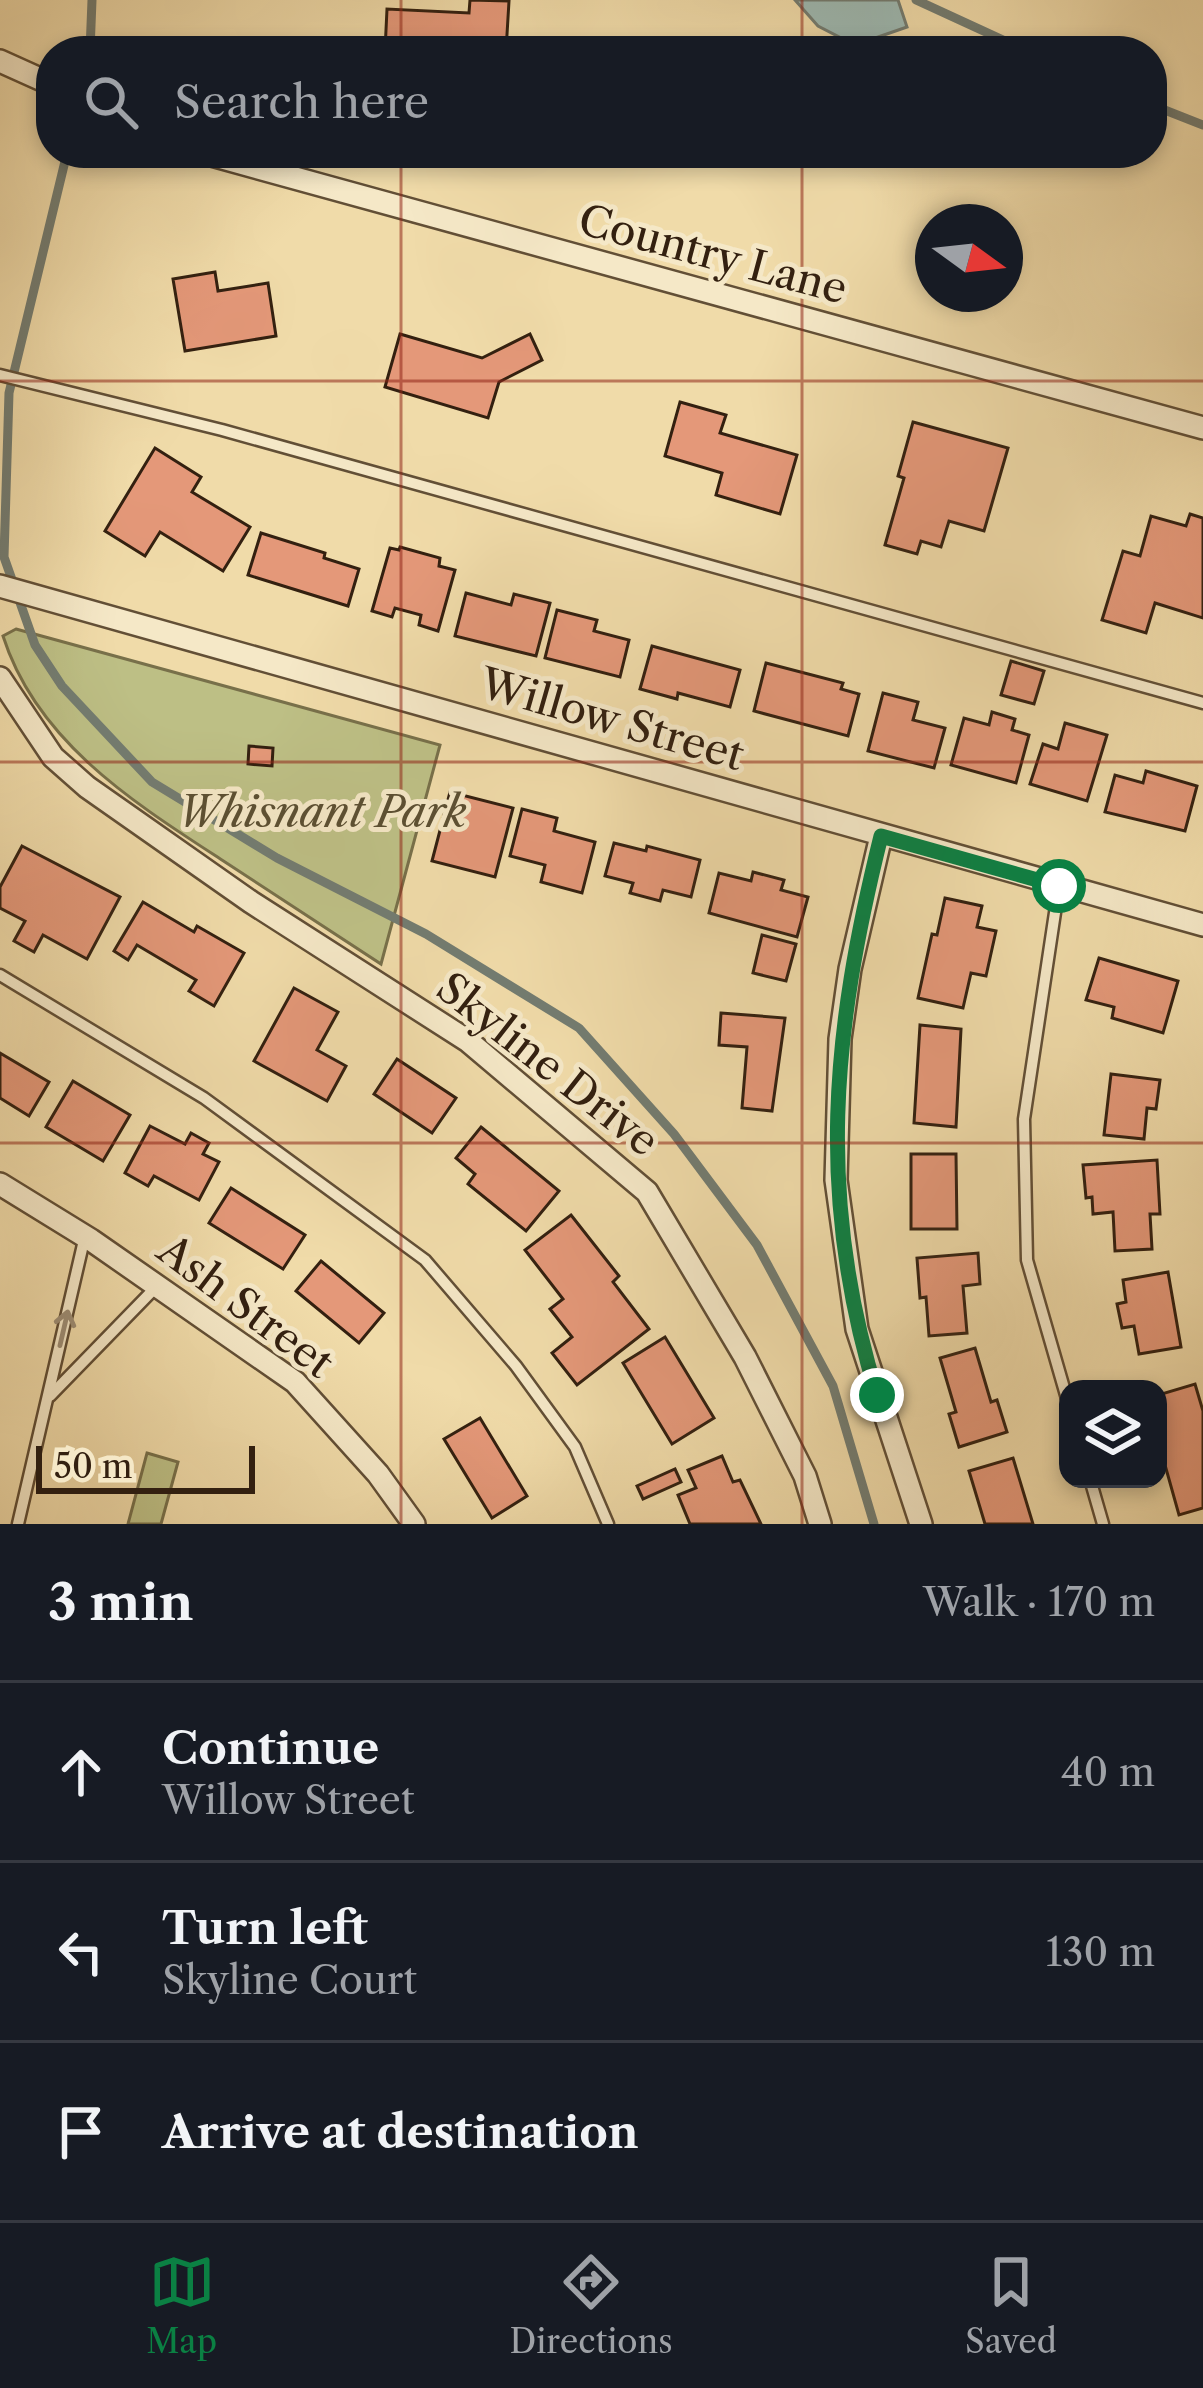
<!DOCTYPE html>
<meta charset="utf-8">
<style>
body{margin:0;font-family:"Libre Caslon Text",serif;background:#242831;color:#f1f3f6}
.controls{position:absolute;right:36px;bottom:36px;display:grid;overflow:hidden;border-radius:24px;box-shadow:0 6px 18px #0003}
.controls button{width:108px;height:108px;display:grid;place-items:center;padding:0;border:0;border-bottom:3px solid #363941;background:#171b24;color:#f1f3f6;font:60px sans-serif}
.compass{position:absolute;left:915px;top:204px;width:108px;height:108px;border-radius:50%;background:#171b24;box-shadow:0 6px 18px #0003;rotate:105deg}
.scale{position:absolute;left:36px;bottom:30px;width:219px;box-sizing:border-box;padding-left:12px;border:6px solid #332010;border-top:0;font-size:33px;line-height:42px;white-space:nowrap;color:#332010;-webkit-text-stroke:9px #f5e8c7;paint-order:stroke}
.stop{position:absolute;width:36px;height:36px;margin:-27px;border:9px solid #0b8043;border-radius:50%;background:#fff}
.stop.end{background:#0b8043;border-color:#fff;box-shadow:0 3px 12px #0008}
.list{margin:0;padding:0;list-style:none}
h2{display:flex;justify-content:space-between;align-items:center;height:156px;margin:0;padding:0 48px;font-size:51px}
h2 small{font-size:39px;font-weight:400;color:#9ea1a6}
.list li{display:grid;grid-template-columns:78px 1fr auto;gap:36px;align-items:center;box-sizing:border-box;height:180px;padding:0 48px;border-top:3px solid #363941}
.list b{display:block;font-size:45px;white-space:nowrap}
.list p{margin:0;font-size:39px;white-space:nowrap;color:#9ea1a6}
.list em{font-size:39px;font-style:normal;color:#9ea1a6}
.icon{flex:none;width:66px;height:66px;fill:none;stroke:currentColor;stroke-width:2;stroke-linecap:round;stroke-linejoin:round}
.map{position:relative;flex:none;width:1203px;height:1524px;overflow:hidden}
.search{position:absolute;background:#171b24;box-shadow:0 6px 18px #0003;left:36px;right:36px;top:36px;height:132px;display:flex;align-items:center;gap:30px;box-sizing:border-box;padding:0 42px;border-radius:48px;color:#9ea1a6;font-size:45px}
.sheet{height:696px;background:#171b24}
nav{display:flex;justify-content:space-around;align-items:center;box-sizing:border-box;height:168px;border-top:3px solid #363941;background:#171b24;font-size:33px;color:#9ea1a6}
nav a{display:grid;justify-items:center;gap:6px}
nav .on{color:#0b8043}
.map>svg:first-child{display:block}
.green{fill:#bdbf85;stroke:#78704a;stroke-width:3}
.water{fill:#9db9b2;stroke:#737c71;stroke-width:3}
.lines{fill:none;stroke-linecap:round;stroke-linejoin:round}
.stream{stroke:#737c71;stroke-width:9}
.building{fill:#e49879;stroke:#332010;stroke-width:3}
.service-casing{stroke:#624f36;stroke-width:15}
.minor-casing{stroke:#624f36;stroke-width:26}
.service{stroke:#f5e8c7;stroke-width:10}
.minor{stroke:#f5e8c7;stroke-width:21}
.oneway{stroke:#9e8e75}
.route{stroke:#0b8043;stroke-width:15}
.grid{fill:none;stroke:#8f2418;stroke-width:3;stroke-opacity:0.55}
.labels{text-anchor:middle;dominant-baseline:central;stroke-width:10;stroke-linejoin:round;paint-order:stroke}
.street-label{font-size:42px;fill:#332010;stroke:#f5e8c7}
.park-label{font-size:42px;font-style:italic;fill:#5c5033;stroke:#f5e8c7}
</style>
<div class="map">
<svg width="1203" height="1524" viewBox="0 0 1203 1524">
<rect width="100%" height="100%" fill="#f0dba9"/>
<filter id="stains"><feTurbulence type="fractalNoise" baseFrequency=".00167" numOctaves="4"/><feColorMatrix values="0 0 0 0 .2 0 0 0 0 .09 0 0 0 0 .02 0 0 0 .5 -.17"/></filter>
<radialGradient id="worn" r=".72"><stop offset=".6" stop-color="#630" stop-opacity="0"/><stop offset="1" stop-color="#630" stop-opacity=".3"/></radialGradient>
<g class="green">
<path d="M16,629L440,745L381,964C329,930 277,896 225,862C136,804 37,743 3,636Z"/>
<polygon points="147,1453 178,1462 161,1524 128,1524"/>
</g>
<polygon class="water" points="795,0 898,0 907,27 855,45 818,26"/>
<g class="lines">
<g class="stream">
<polyline points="916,0 1027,51"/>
<polyline points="90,51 92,0"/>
<polyline points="1152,105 1203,125"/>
<polyline points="67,153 9,393 4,557 35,645 62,686 152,782 277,858 426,934 579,1028 674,1134 757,1245 833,1386 874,1524"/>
</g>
</g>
<g class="building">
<polygon points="470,0 509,1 506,51 385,51 387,9 469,13"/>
<polygon points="215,272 218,291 268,283 276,336 185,351 173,279"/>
<polygon points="400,334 482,358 530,334 542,360 499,382 488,418 385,387"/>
<polygon points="680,402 726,415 720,433 797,455 780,514 716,495 722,473 665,456"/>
<polygon points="913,422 1008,448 984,531 949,521 941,547 921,541 917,554 885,545 904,478 898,476"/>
<polygon points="155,448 201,477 192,492 250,527 223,571 160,532 145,556 105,531"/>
<polygon points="1190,514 1203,518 1203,618 1155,603 1146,633 1102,620 1123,551 1140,556 1151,516 1186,526"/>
<polygon points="261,533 325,553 324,558 359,569 348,606 248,575"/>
<polygon points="400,547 440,558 439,566 455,570 438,631 419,625 421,615 395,608 392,617 372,611 390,548 399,550"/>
<polygon points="466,593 511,605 514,594 550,603 536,656 455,636"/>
<polygon points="557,610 597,620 594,631 629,640 620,677 545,658"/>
<polygon points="652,646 740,670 730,707 678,693 677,699 640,689"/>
<polygon points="1011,661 1044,671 1034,704 1001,695"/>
<polygon points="766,663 843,683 841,689 859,694 848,736 754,711"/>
<polygon points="883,693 918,702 913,720 945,728 934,768 868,751"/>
<polygon points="992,712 1015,719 1012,730 1029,735 1016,783 951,765 964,718 989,725"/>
<polygon points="1065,723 1107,735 1087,801 1030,784 1043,744 1058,749"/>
<polygon points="249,746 273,748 272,766 248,764"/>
<polygon points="1146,771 1197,786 1185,831 1105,812 1115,775 1143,783"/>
<polygon points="450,792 513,808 495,877 432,861"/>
<polygon points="522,809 557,818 554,831 595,842 582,893 541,882 545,865 510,856"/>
<polygon points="614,843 646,851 647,846 700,860 691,897 663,890 660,901 630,893 633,883 605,876"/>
<polygon points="22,846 120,897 87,959 43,935 34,952 14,941 25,921 0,908 0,887"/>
<polygon points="753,872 784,880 781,890 808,897 797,937 709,913 719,873 751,881"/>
<polygon points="945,898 982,906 977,927 996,931 986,976 971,973 963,1008 918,998 932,934 937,935"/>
<polygon points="143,902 194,932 197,926 244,953 214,1006 189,991 196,980 137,945 128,960 114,951"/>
<polygon points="762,935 796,944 786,981 753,973"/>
<polygon points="1099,958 1178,981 1163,1033 1112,1018 1114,1007 1086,1000"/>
<polygon points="294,988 338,1012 317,1050 346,1066 327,1101 254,1061"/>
<polygon points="721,1013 785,1018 772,1111 742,1108 747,1047 719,1045"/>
<polygon points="920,1025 961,1029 956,1127 914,1123"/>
<polygon points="0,1053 49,1082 29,1116 0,1098"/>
<polygon points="397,1059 456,1098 432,1133 374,1094"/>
<polygon points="1111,1074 1160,1080 1156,1109 1147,1108 1144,1139 1104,1135"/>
<polygon points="73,1081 130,1115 103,1161 46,1127"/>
<polygon points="150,1126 185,1144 191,1133 209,1143 203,1154 219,1162 199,1200 154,1176 148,1186 125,1173"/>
<polygon points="481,1127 559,1191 526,1231 468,1184 475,1174 456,1158"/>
<polygon points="911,1154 956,1154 957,1229 911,1229"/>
<polygon points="1157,1160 1160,1214 1150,1214 1152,1249 1115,1251 1113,1212 1093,1214 1092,1197 1086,1198 1083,1165"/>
<polygon points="231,1188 305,1235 283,1269 209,1223"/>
<polygon points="571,1215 619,1276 613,1282 649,1329 577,1385 552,1353 572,1337 550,1309 563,1299 525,1250"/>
<polygon points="978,1253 980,1284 963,1286 967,1333 929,1336 926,1297 920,1298 917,1258"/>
<polygon points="321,1261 384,1313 359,1343 296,1291"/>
<polygon points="1168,1272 1181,1347 1139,1354 1134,1326 1122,1328 1117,1304 1126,1302 1123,1280"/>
<polygon points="665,1337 714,1418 672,1444 623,1363"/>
<polygon points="975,1348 991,1402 997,1400 1007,1432 959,1447 949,1414 956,1412 940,1358"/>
<polygon points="1195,1384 1203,1411 1203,1508 1179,1515 1158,1440 1158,1395"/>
<polygon points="480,1418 527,1496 492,1518 444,1439"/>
<polygon points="722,1456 733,1482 740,1480 761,1524 690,1524 678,1495 696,1488 688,1470"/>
<polygon points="1013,1458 1033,1524 985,1524 969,1471"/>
<polygon points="675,1469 681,1482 643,1499 637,1486"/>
</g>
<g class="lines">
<defs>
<g id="service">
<polyline points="0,375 222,430 1203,703"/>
<polyline points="1059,886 1024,1119 1027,1260 1068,1402"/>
<polyline points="0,975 204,1098 425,1260 516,1366 575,1447 608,1524"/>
<polyline points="50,1396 157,1286"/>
<polyline points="1090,1479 1103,1524"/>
<polyline points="18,1524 85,1236"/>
</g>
<g id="minor">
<polyline points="0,61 51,84"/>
<polyline points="204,153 1203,428"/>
<polyline points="0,586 1203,925"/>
<polyline points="0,678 53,757 87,787 251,902 468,1041 647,1192 745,1357 805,1476 820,1524"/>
<polyline points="881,836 850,969 840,1039 836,1180 857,1329 921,1524"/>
<polyline points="0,1184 91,1240 295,1382 378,1474 414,1524"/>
</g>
</defs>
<use href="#service" class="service-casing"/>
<use href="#minor" class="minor-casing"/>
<use href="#service" class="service"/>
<use href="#minor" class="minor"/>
</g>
<defs><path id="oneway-shaft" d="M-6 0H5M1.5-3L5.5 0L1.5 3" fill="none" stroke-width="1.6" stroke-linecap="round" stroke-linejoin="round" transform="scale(3)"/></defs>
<use class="oneway" href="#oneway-shaft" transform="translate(64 1328) rotate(-77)"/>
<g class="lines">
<path class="route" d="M877,1395C816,1197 832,1033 881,836L1059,886"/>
</g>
<path class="grid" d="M401,0V51M802,0V51M401,153V1524M802,153V1524M0,381H1203M0,762H1203M0,1143H1203"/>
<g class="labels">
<g class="street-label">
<text transform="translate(713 254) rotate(15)">Country Lane</text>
<text transform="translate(612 719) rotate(16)">Willow Street</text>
<text transform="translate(548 1064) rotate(38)">Skyline Drive</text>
<text transform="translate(246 1306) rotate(37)">Ash Street</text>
</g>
<g class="park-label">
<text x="322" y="812">Whisnant Park</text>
</g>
</g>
<rect width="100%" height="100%" filter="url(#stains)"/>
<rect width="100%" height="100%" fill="url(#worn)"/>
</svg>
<div class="controls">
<button><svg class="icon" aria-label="layers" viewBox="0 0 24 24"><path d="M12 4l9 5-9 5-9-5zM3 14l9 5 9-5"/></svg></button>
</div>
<svg class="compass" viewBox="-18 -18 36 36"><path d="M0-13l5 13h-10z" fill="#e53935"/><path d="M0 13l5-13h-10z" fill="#9ea1a6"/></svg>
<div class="scale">50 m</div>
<div class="stop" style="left:1059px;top:886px"></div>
<div class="stop end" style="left:877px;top:1395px"></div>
<div class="search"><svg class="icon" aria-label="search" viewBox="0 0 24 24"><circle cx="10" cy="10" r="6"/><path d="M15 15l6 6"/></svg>Search here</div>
</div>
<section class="sheet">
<h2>3 min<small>Walk · 170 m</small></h2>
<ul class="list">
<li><svg class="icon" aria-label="ahead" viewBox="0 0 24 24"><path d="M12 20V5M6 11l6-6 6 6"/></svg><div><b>Continue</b><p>Willow Street</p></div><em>40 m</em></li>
<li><svg class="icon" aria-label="left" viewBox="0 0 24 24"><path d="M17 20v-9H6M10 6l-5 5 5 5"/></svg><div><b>Turn left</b><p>Skyline Court</p></div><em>130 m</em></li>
<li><svg class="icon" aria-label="arrive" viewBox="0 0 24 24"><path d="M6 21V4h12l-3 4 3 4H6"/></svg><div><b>Arrive at destination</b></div></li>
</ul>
</section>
<nav>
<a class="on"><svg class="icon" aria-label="map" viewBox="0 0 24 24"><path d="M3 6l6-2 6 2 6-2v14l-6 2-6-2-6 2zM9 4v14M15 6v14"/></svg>Map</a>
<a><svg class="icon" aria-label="directions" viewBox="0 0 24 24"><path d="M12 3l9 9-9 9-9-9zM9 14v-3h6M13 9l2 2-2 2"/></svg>Directions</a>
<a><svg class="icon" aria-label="saved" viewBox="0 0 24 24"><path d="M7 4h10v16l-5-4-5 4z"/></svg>Saved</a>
</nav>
